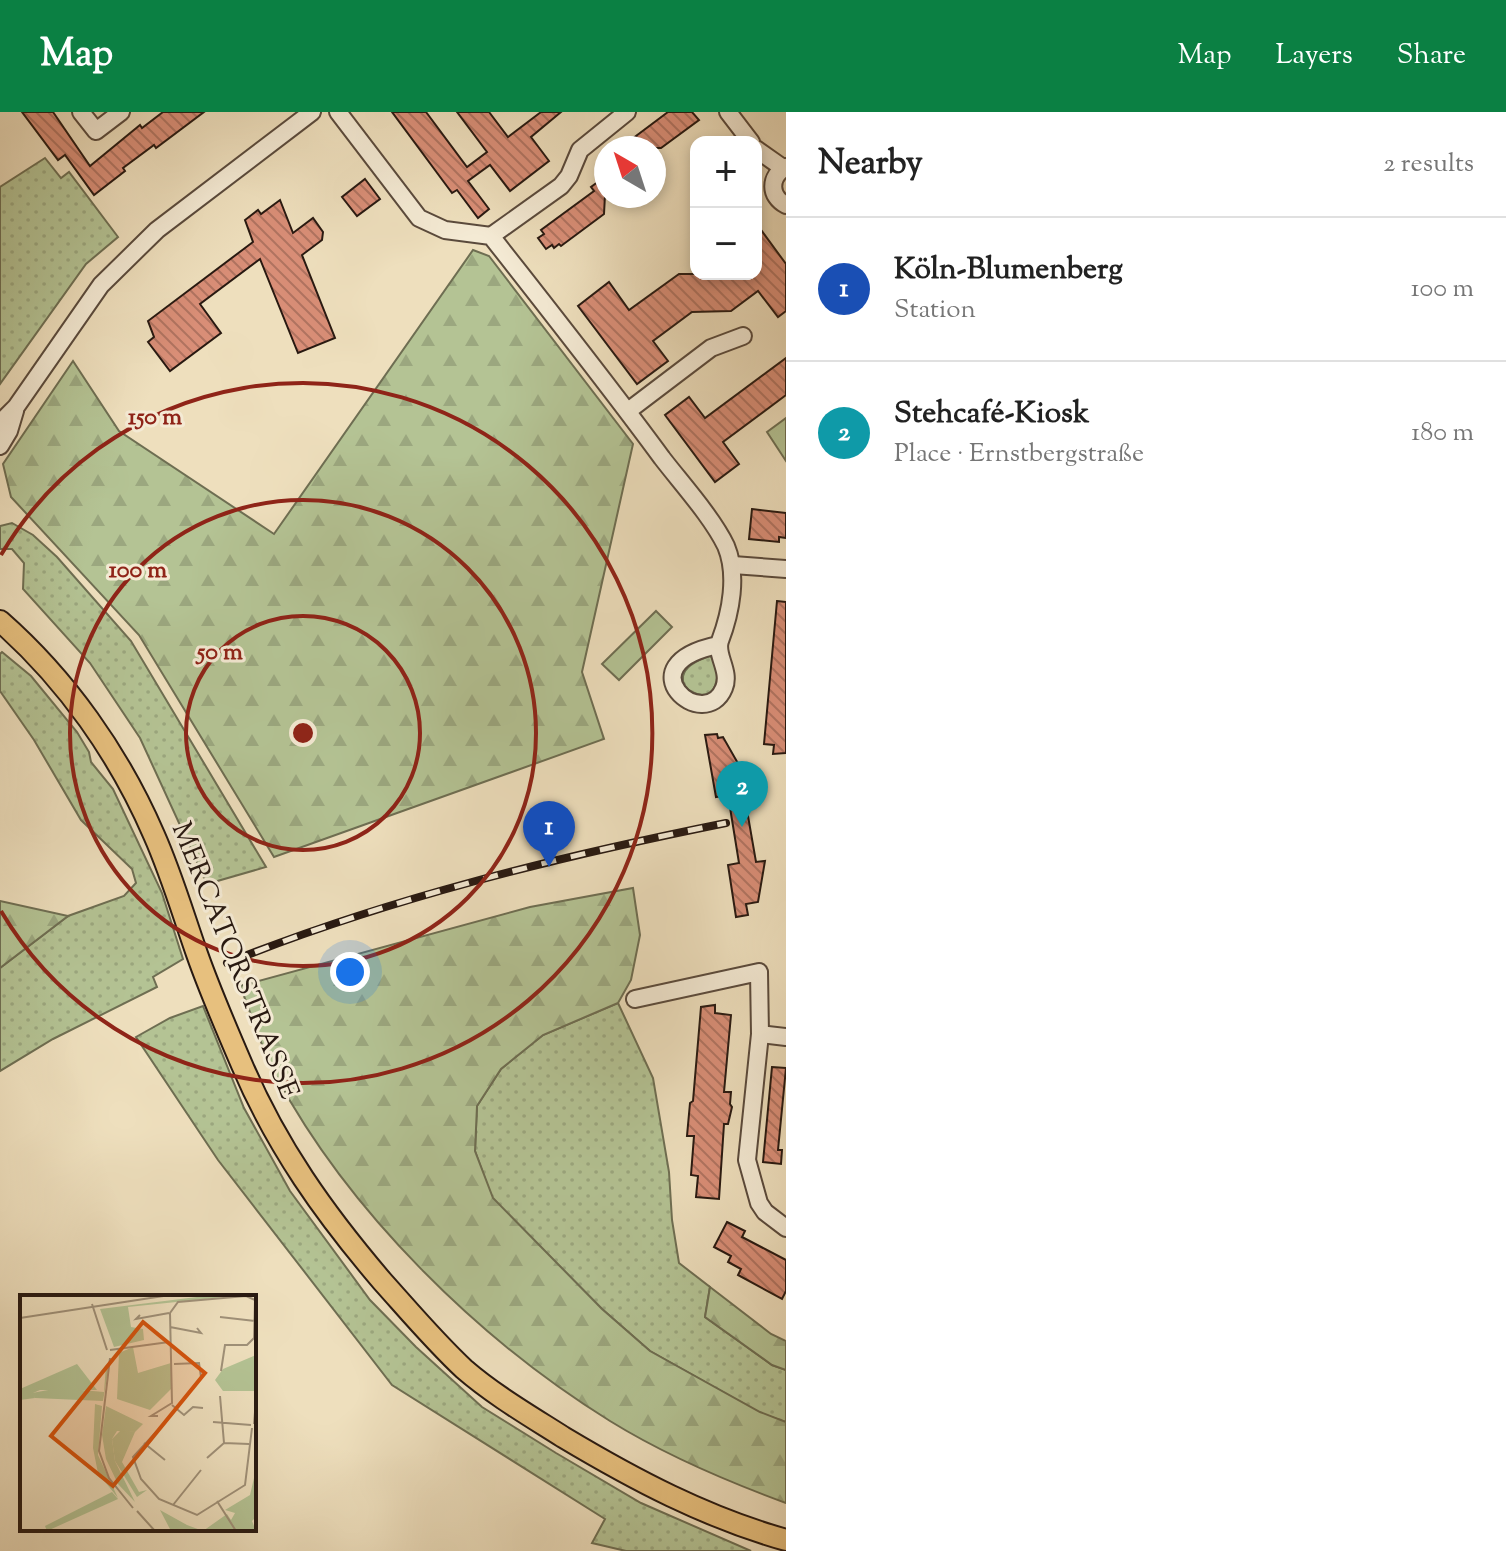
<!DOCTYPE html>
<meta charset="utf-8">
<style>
body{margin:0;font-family:"Sorts Mill Goudy",serif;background:#f2f2f2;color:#222}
.controls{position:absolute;right:24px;top:24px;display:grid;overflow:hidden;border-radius:16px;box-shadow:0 4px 12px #0003}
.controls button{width:72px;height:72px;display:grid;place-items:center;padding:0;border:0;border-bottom:2px solid #e0e0e0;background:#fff;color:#222;font:40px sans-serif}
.compass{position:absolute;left:594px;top:24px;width:72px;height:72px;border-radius:50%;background:#fff;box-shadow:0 4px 12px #0003;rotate:321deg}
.you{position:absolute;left:350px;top:860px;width:28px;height:28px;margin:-20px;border:6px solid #fff;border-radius:50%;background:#1a73e8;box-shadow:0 0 0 12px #1a73e833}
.badge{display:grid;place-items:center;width:52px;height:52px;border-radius:50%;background:#0b8043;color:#fff;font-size:26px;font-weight:700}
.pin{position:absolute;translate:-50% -66px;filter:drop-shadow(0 2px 4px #0008)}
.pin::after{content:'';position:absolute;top:42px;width:28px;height:24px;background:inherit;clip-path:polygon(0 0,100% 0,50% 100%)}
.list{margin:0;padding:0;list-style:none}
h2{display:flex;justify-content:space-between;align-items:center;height:104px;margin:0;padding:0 32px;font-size:34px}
h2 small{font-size:26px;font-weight:400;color:#767676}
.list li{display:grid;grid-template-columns:52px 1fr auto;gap:24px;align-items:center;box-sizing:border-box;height:144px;padding:0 32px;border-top:2px solid #e0e0e0}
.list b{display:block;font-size:30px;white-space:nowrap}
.list p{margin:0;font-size:26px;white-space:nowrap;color:#767676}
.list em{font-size:26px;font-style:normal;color:#767676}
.map{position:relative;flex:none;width:786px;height:1439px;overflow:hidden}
header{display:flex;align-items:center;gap:48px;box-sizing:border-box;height:112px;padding:0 40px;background:#0b8043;color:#fff}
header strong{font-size:38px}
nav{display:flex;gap:44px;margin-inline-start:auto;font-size:28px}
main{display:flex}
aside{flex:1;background:#fff}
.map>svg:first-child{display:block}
.grass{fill:url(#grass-dots);stroke:#6e6e52;stroke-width:2}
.forest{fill:url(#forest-firs);stroke:#6e6e52;stroke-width:2}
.park{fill:#b4c394;stroke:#6e6e52;stroke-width:2}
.building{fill:url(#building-back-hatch);stroke:#281911;stroke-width:2}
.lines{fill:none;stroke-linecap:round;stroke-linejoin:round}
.minor-casing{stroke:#5a4a3c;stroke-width:20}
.major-casing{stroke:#281911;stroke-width:24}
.minor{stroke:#f4ead4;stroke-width:16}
.major{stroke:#e7c07e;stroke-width:20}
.rail-casing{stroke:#281911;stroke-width:8}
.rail{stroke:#f4ead4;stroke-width:5;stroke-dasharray:15;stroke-linecap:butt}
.ring{fill:none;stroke:#8f2418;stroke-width:4}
.labels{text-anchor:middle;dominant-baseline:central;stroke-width:6;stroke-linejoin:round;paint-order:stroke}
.street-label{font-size:28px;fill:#281911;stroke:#f4ead4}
.inset-road{fill:none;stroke:#9f9078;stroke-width:2}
.view{fill:#d5530c;fill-opacity:0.15;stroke:#d5530c;stroke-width:4}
.inset-edge{fill:none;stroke:#281911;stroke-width:4}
.centre{fill:#8f2418;stroke:#f4ead4;stroke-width:4}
.ring-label{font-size:24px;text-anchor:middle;font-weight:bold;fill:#8f2418;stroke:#f4ead4;stroke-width:6;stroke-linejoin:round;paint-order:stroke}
</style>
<header>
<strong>Map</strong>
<nav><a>Map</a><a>Layers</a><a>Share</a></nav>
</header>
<main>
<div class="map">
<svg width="786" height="1439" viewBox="0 0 786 1439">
<defs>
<pattern id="grass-dots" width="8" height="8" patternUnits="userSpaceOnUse" patternTransform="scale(2)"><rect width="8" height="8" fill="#b4c394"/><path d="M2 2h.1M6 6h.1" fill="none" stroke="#9ba77f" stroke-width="1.8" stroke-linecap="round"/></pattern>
<pattern id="forest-firs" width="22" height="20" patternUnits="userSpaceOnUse" patternTransform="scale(2)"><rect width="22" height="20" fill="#b4c394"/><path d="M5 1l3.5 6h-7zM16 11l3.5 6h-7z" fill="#9ba77f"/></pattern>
<pattern id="building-back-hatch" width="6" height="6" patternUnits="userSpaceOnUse" patternTransform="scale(2)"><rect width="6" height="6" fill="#d98e77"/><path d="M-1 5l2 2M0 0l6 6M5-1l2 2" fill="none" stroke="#b07360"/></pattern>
</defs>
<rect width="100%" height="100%" fill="#eedfbd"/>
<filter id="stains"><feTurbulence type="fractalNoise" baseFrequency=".0025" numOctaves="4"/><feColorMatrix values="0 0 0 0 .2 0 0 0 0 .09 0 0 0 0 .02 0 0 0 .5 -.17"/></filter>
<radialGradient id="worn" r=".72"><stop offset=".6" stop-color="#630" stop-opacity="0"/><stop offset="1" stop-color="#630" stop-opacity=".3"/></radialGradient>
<g class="grass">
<polygon points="45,46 61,66 69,60 118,125 86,152 0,272 0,75"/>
<polygon points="12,411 33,423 57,445 131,529 266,755 207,772 140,626 90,551 23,477 24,451 12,437 0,437 0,414"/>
<polygon points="2,540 31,564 77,620 89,640 91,650 113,677 162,781 183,847 153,865 157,875 53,927 0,959 0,856 68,804 124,784 136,771 132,757 81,708 34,628 0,579 0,542"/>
<path d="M710,544L714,546C734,617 638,567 710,544Z"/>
<polygon points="618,891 653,966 669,1060 672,1108 679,1151 710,1175 705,1205 772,1253 786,1258 786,1310 760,1301 650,1239 602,1197 492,1086 475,1039 477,994 501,957 543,923"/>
<polygon points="203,894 244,996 290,1079 370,1188 416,1235 482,1295 556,1341 641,1391 751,1439 626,1439 592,1431 605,1407 392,1273 218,1048 136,925 170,906"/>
</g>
<g class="forest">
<polygon points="473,138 489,144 633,332 582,560 604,627 274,745 139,523 11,385 3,352 73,249 119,319 274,422"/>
<path d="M633,776L640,823L631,868L618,891L543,923L501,957L477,994L475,1039L493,1086L602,1197L650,1239L760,1300L786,1310V1391C726,1369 665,1343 610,1309C479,1228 349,1100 276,964C261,936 252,903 240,874L530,795Z"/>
<polygon points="0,789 68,804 0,856"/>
<polygon points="710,1175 771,1222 786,1229 786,1258 772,1253 705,1205"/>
</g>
<g class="park">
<polygon points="786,306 786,349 767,320"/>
<polygon points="656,499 672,515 619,568 602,552"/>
</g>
<g class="building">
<polygon points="22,0 53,0 90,54 140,13 142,16 163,0 204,0 156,36 154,33 123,56 125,59 94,83 65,43 58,48"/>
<polygon points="392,0 426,0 467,55 487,40 457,0 489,0 508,25 541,0 561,0 531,25 549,49 510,79 490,53 468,69 489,97 478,106 457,78 452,81"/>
<polygon points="668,0 692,0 699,8 661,36 620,36"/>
<polygon points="606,64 604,102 561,134 559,132 554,136 552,133 546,137 538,126 544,122 541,118 594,79 591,75"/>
<polygon points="365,67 380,87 357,104 342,85"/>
<polygon points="280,88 293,121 313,106 323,120 322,128 302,143 335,226 298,241 260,147 200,192 221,221 170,259 148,230 154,225 148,209 253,130 245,108 258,98 261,102"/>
<polygon points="756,111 786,152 786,199 778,205 758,179 731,199 692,200 653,229 668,249 637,272 578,194 609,170 629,198 679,162 756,162"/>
<polygon points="786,246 786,283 723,330 739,352 715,370 665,303 689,285 705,306"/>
<polygon points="752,397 786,401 786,426 779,425 779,430 749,427"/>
<polygon points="777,489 786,490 786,641 773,642 774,633 764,632"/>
<polygon points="717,622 718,626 723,625 752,676 743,678 748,704 756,750 765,749 758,790 746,792 748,803 736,805 728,753 739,751 728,683 716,685 705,623"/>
<polygon points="715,893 715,901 731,903 724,980 731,980 730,992 732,995 728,1012 724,1012 719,1087 696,1085 698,1064 691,1063 694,1024 687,1024 690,991 693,989 701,895"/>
<polygon points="772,955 786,956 778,1038 782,1038 781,1052 763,1050"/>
<polygon points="727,1110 745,1119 742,1125 786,1148 786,1179 782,1187 738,1163 741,1157 728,1150 731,1144 714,1135"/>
</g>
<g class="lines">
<defs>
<g id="minor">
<polyline points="81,0 96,19 121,0"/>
<path d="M338,0L419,106L445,118L491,124C549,198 607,271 662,346C682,372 712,405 726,434C738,463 731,500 720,529C715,543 731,559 724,576C705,623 622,553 718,533"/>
<polyline points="728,0 751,30"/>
<polyline points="756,37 783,56"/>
<path d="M786,55C769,65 769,84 786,93"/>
<polyline points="491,124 561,74 569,64 580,38 627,0"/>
<polyline points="628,299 711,236 743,224"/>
<polyline points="0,311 16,295 101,173 157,118 312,0"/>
<polyline points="0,334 9,319 15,299"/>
<polyline points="733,453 786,457"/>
<polyline points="635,887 759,860 760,922 747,1048 759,1091 765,1100 786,1116"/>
<polyline points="760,922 786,925"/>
</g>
<path id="major" d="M0,509C66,567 119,642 154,723C171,761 183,802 197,842C210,879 226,916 242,953C277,1035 324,1101 382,1169C409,1199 435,1230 464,1257C494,1283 530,1304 563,1325C635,1368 705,1405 786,1428"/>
</defs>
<use href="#minor" class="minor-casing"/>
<use href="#major" class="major-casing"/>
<use href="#minor" class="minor"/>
<use href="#major" class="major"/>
<defs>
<path id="rail" d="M227,851C386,787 557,745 726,711"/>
</defs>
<use href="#rail" class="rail-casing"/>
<use href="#rail" class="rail"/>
</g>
<g class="ring">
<circle cx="303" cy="621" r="117"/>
<circle cx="303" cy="621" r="233"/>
<path d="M1 443A350 350 0 1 1 1 799"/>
</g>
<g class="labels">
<g class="street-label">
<text transform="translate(234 849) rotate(68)">MERCATORSTRASSE</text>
</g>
</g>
<g transform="translate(20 1183)">
<rect width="236" height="236" fill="#eedfbd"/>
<path d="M193,0H224L108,12L111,32L123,34L124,45L94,52L80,14ZM86,70H89L83,106L15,103L12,98L39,93L84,97ZM75,109L82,111L78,160L98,203L78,178L73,153ZM101,135L115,137L102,167L119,197L127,195L117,202L95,166L92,144Z" fill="#b4c394"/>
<path d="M113,52L118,78L151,68V94L130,115L97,104L99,58ZM236,60V96H203L195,85L203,74ZM57,69L77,95H20L13,98L15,103L0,105V94ZM86,111L123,129L115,137L97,136L92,144L95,166L115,207L98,189L86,164L82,140ZM92,197L98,204L27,236L25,231ZM140,215L167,230L183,236H151Z" fill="#b4c394"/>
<path d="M234,183H236V222L232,226L236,236H183L207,219L211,225L215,218L205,215L230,200Z" fill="#b4c394"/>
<path class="inset-road" d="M72,9L87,55M120,20L116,24L149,18M200,22L235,26M0,23L150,0M150,32L181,38L177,33M90,55L149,47M90,63L79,156L89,183L113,213M154,69L179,68L181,82M200,101L204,148M152,110L164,120L173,112L183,113M138,121H131L152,108L150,18L158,7L226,1L235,5L234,43L227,50H205L201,76M193,127L231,130M234,129L236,105M137,136L113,162L121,184L139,204L177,220L225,190L232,133M124,148L145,165M187,163L204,148L229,149M197,206L216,236M153,210L181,175M117,216L135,236"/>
<path class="view" d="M123,27L185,78L93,191L31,141Z"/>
<rect width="236" height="236" class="inset-edge"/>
</g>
<circle cx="303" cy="621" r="12" class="centre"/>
<g class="ring-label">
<text x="155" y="312">150 m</text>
<text x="138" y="465">100 m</text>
<text x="220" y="547">50 m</text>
</g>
<rect width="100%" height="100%" filter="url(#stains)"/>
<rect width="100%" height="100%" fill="url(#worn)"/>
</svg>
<div class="controls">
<button>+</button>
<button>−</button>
</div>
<svg class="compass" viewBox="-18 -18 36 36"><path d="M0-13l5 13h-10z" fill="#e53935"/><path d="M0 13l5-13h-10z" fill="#767676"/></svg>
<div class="you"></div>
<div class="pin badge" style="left:549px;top:755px;background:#1a4fb4">1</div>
<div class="pin badge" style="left:742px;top:715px;background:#0f9aa8">2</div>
</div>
<aside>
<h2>Nearby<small>2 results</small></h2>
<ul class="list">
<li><span class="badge" style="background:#1a4fb4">1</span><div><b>Köln-Blumenberg</b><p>Station</p></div><em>100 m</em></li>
<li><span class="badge" style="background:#0f9aa8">2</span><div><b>Stehcafé-Kiosk</b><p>Place · Ernstbergstraße</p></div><em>180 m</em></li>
</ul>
</aside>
</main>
